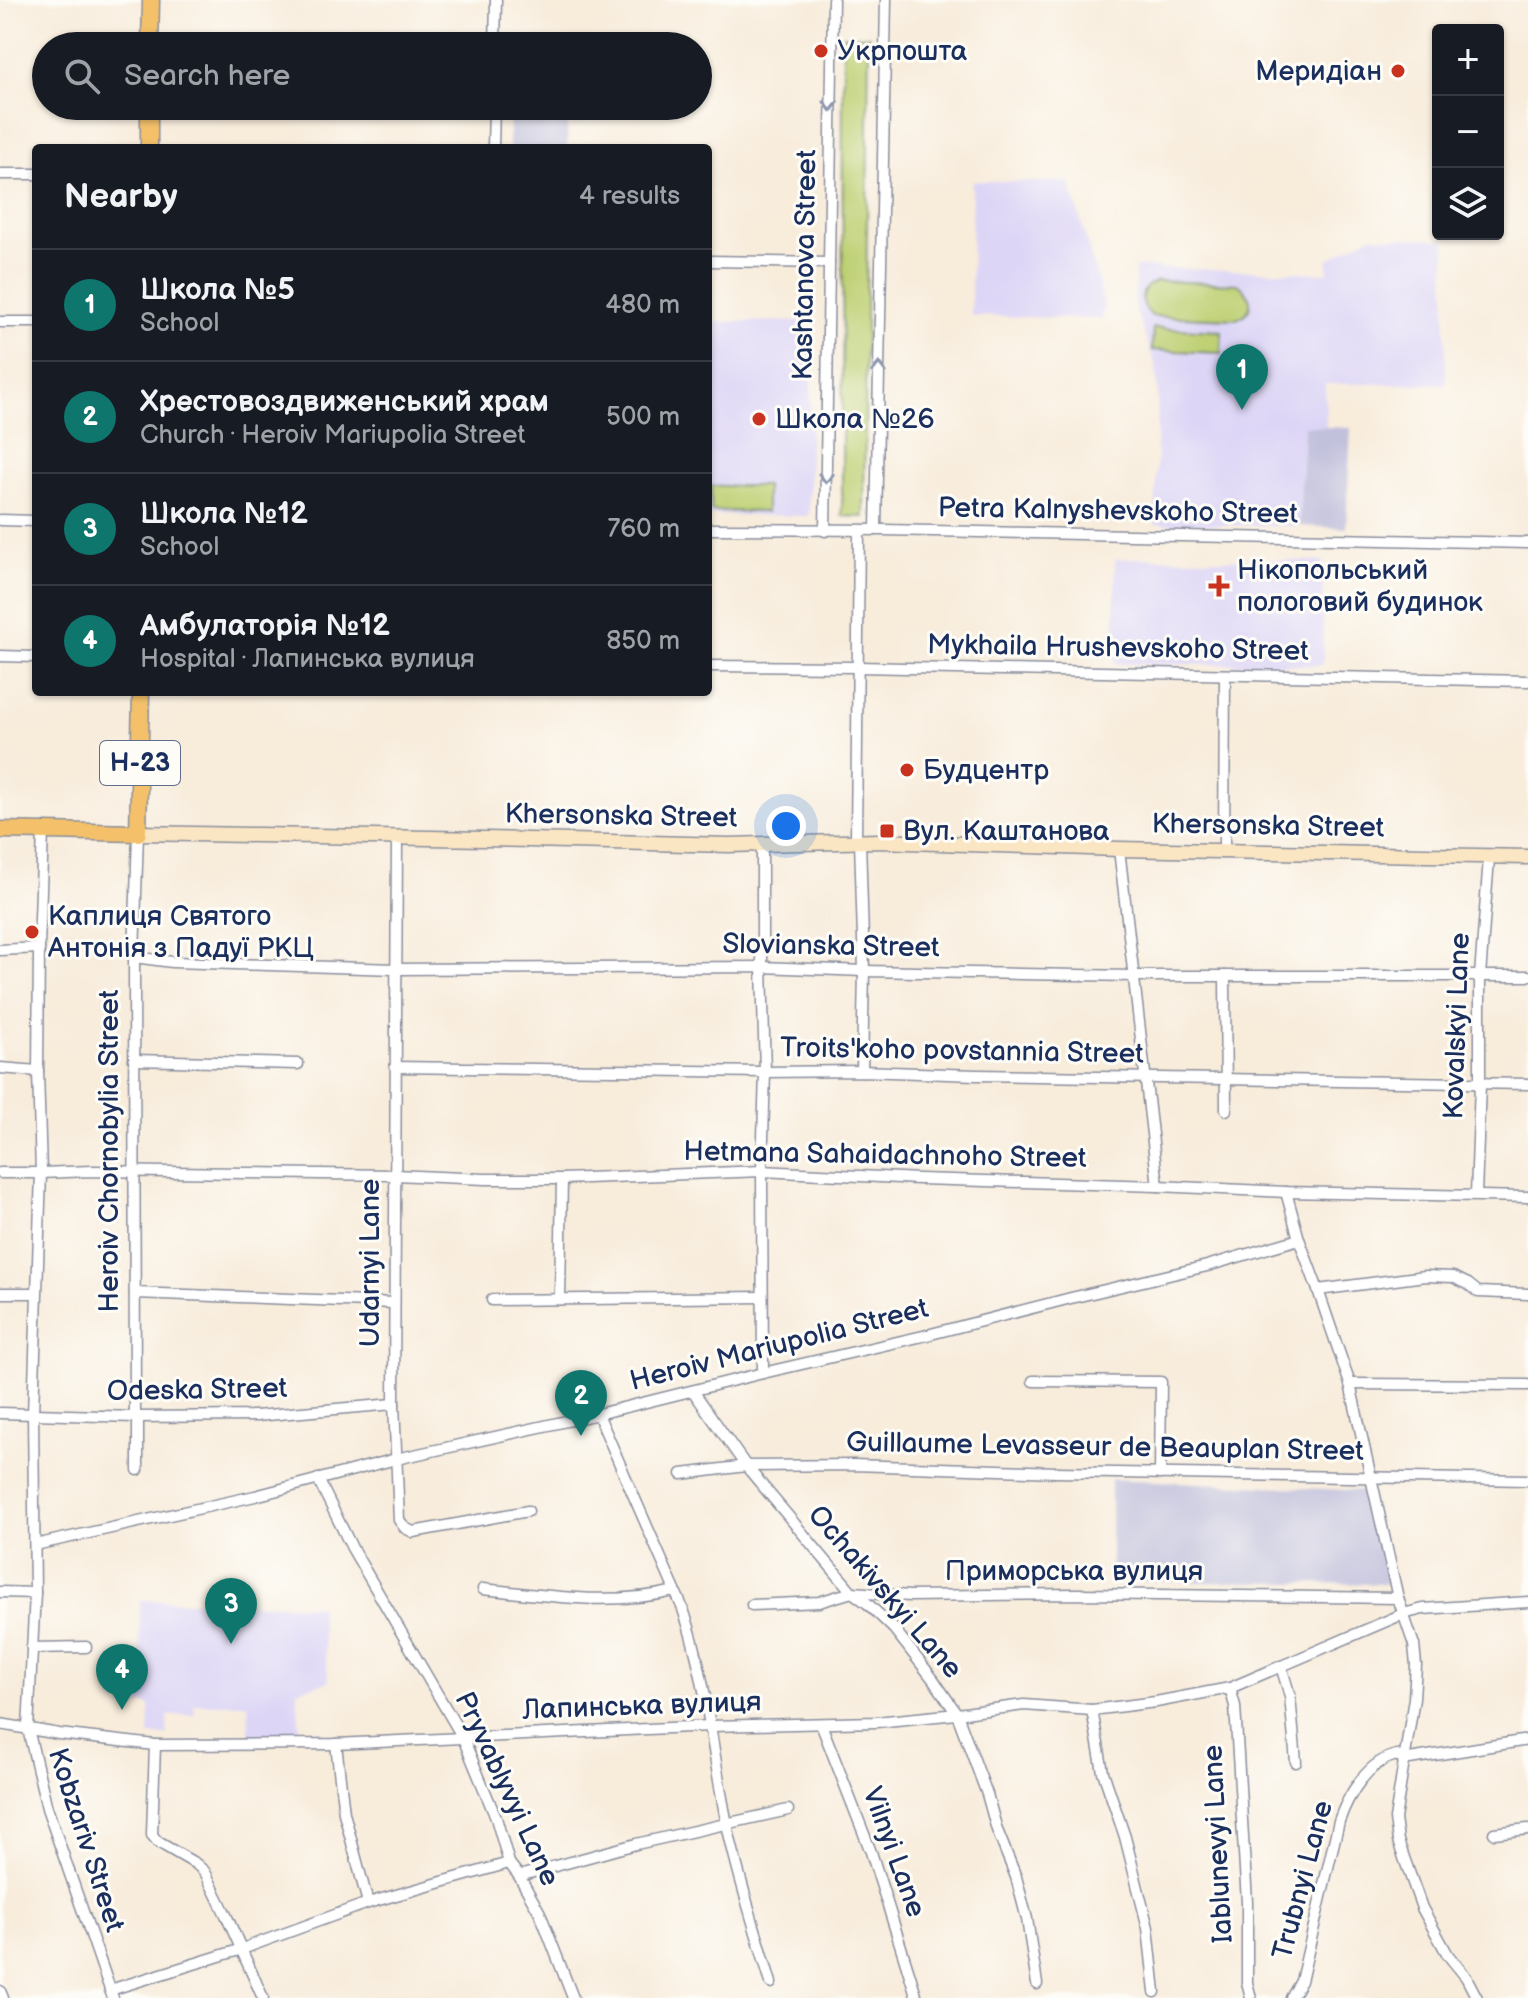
<!DOCTYPE html>
<meta charset="utf-8">
<style>
body{margin:0;font-family:"Balsamiq Sans",sans-serif;background:#242831;color:#f1f3f6}
.controls{position:absolute;right:24px;top:24px;display:grid;overflow:hidden;border-radius:8px;box-shadow:0 2px 6px #0004}
.controls button{width:72px;height:72px;display:grid;place-items:center;padding:0;border:0;border-bottom:2px solid #363941;background:#171b24;color:#f1f3f6;font:40px sans-serif}
.you{position:absolute;left:786px;top:826px;width:28px;height:28px;margin:-20px;border:6px solid #fff;border-radius:50%;background:#1a73e8;box-shadow:0 0 0 12px #1a73e833}
.badge{display:grid;place-items:center;width:52px;height:52px;border-radius:50%;background:#0f766e;color:#fff;font-size:26px;font-weight:700}
.pin{position:absolute;translate:-50% -66px;filter:drop-shadow(0 2px 4px #0008)}
.pin::after{content:'';position:absolute;top:42px;width:28px;height:24px;background:inherit;clip-path:polygon(0 0,100% 0,50% 100%)}
.list{margin:0;padding:0;list-style:none}
h2{display:flex;justify-content:space-between;align-items:center;height:104px;margin:0;padding:0 32px;font-size:34px}
h2 small{font-size:26px;font-weight:400;color:#9ea1a6}
.list li{display:grid;grid-template-columns:52px 1fr auto;gap:24px;align-items:center;box-sizing:border-box;height:112px;padding:0 32px;border-top:2px solid #363941}
.list b{display:block;font-size:30px;white-space:nowrap}
.list p{margin:0;font-size:26px;white-space:nowrap;color:#9ea1a6}
.list em{font-size:26px;font-style:normal;color:#9ea1a6}
.icon{flex:none;width:44px;height:44px;fill:none;stroke:currentColor;stroke-width:2;stroke-linecap:round;stroke-linejoin:round}
.map{position:relative;flex:none;width:1528px;height:1998px;overflow:hidden}
.search{position:absolute;background:#171b24;box-shadow:0 2px 6px #0004;left:32px;top:32px;width:680px;height:88px;display:flex;align-items:center;gap:20px;box-sizing:border-box;padding:0 28px;border-radius:44px;color:#9ea1a6;font-size:30px}
.panel{position:absolute;background:#171b24;box-shadow:0 2px 6px #0004;left:32px;top:144px;width:680px;height:552px;border-radius:8px}
.map>svg:first-child{display:block}
.built{fill:#ddd5f6}
.industrial{fill:#c2c1dc}
.green{fill:#bed073;stroke:#6c8068;stroke-width:2}
.lines{fill:none;stroke-linecap:round;stroke-linejoin:round}
.street-casing{stroke:#8a8e9c;stroke-width:13}
.secondary-casing{stroke:#8a8e9c;stroke-width:17}
.primary-casing{stroke:#8a8e9c;stroke-width:19}
.street{stroke:#fff;stroke-width:10}
.secondary{stroke:#fbe6c3;stroke-width:14}
.primary{stroke:#f4c16a;stroke-width:16}
.oneway{stroke:#8d97ae}
.poi-dot{fill:#c8321e;stroke:#fdfcf7;stroke-width:3}
.labels{text-anchor:middle;dominant-baseline:central;stroke-width:6;stroke-linejoin:round;paint-order:stroke}
.shield{fill:#fdfcf7;stroke:#5f6c8c;stroke-width:2}
.shield-label{font-size:26px;font-weight:bold;fill:#1b2f5e}
.poi-label{font-size:28px;fill:#1b2f5e;stroke:#fdfcf7;text-anchor:start}
.street-label{font-size:28px;fill:#1b2f5e;stroke:#fdfcf7}
</style>
<div class="map">
<svg width="1528" height="1998" viewBox="0 0 1528 1998">
<rect width="100%" height="100%" fill="#fdfcf7"/>
<filter id="ink" filterUnits="userSpaceOnUse"><feTurbulence type="fractalNoise" baseFrequency=".0125" numOctaves="2"/><feDisplacementMap in="SourceGraphic" scale="16" xChannelSelector="R" yChannelSelector="G"/><feConvolveMatrix kernelMatrix="1 2 1 2 8 2 1 2 1" color-interpolation-filters="sRGB"/></filter>
<filter id="wash" filterUnits="userSpaceOnUse"><feTurbulence type="fractalNoise" baseFrequency=".006" numOctaves="4" result="noise"/><feDisplacementMap in="SourceGraphic" scale="32" xChannelSelector="R" yChannelSelector="G"/><feGaussianBlur stdDeviation="1.8" result="paint"/><feColorMatrix in="noise" values="0 0 0 0 0 0 0 0 0 0 0 0 0 0 0 0 0 1.4 0 .05"/><feComposite in="paint" operator="in"/></filter>
<g filter="url(#wash)">
<rect width="100%" height="100%" fill="#f8ecdb"/>
<g class="built">
<polygon points="972,181 1070,182 1104,303 1102,319 971,316"/>
<polygon points="1370,236 1445,240 1446,384 1325,384 1326,427 1304,427 1299,526 1155,524 1158,394 1156,367 1135,308 1135,267 1328,273 1328,260"/>
<polygon points="812,321 809,516 708,515 708,322"/>
<polygon points="1148,558 1323,561 1323,665 1115,664 1115,559"/>
<polygon points="140,1600 319,1606 329,1682 297,1690 300,1736 249,1736 248,1704 194,1704 195,1715 167,1716 168,1735 149,1735 150,1707 147,1704 138,1704"/>
</g>
<g class="industrial">
<polygon points="510,106 568,106 567,148 509,148"/>
<polygon points="1304,426 1351,428 1346,528 1299,526"/>
<polygon points="1111,1479 1367,1491 1390,1584 1111,1581"/>
</g>
<g class="green">
<polygon points="843,35 869,36 864,517 842,516"/>
<path d="M1158,281L1238,284C1253,295 1256,312 1236,319L1152,316C1138,303 1138,287 1158,281Z"/>
<polygon points="1153,328 1222,331 1221,353 1152,350"/>
<polygon points="711,486 766,486 766,512 711,511"/>
</g>
</g>
<g filter="url(#ink)">
<g class="lines">
<defs>
<g id="street">
<polyline points="495,46 496,0"/>
<polyline points="493,148 494,106"/>
<polyline points="0,174 36,174"/>
<polyline points="708,261 829,263"/>
<polyline points="0,322 36,322"/>
<polyline points="0,520 36,521"/>
<polyline points="708,529 884,530 1528,543"/>
<polyline points="876,530 886,0"/>
<polyline points="825,531 833,0"/>
<polyline points="0,656 36,657"/>
<polyline points="708,666 858,667 1528,681"/>
<polyline points="43,831 39,948 38,1071 41,1173 33,1414 35,1593 28,1729 47,1808 113,1998"/>
<polyline points="397,839 394,1404 399,1520 405,1528 413,1532 528,1511"/>
<polyline points="856,841 859,531"/>
<polyline points="860,841 864,971 862,1071"/>
<polyline points="762,845 762,967 765,1072 762,1171 763,1373"/>
<polyline points="1119,849 1158,1186"/>
<polyline points="1224,851 1225,675"/>
<polyline points="0,950 39,948"/>
<polyline points="134,957 172,962 396,969 762,967 864,971 1133,976 1528,976"/>
<polyline points="1225,976 1226,1110"/>
<polyline points="134,1060 298,1064"/>
<polyline points="395,1067 765,1072 862,1071 976,1075 1528,1084"/>
<polyline points="0,1068 38,1071"/>
<polyline points="0,1173 41,1173 91,1171 394,1175 485,1179 562,1179 762,1171 919,1179 1158,1186 1286,1192 1528,1197"/>
<polyline points="1286,1192 1299,1239 1318,1290 1350,1384 1398,1598 1414,1645 1416,1665 1414,1698 1395,1819 1398,1841 1422,1908 1448,1955 1466,1977 1477,1998"/>
<polyline points="1476,1195 1480,1084 1480,976 1489,858"/>
<polyline points="1318,1290 1425,1276 1453,1277 1468,1284 1478,1292 1528,1294"/>
<polyline points="0,1293 36,1293"/>
<polyline points="135,1293 394,1303"/>
<polyline points="560,1299 562,1179"/>
<polyline points="492,1300 762,1297"/>
<polyline points="1033,1381 1161,1382 1160,1474"/>
<polyline points="1350,1384 1528,1385"/>
<polyline points="693,1391 746,1466 852,1592 867,1603 894,1629 933,1679 957,1714 987,1794 997,1830 1016,1877 1027,1919 1037,1984"/>
<polyline points="0,1413 135,1417 256,1416 394,1404"/>
<path d="M598,1414L683,1609C707,1678 712,1753 727,1824C738,1878 756,1931 771,1983"/>
<polyline points="135,1417 134,957 138,833"/>
<polyline points="138,1417 138,1470"/>
<polyline points="682,1474 746,1466 854,1465 1057,1472 1528,1480"/>
<polyline points="318,1479 352,1548 463,1738 496,1818 509,1863 519,1876 540,1913 573,1998"/>
<polyline points="35,1545 255,1496 396,1459 598,1414 763,1373 923,1336 1071,1298 1207,1266 1299,1239"/>
<path d="M483,1589C547,1596 611,1606 675,1591"/>
<polyline points="0,1592 35,1593"/>
<polyline points="752,1605 819,1602 852,1592 910,1596 1077,1594 1398,1598"/>
<polyline points="32,1648 86,1647"/>
<polyline points="1281,1666 1290,1696 1296,1762"/>
<polyline points="1230,1688 1235,1706 1247,1902 1247,1983 1251,1998"/>
<polyline points="1092,1710 1103,1772 1125,1837 1148,1928 1155,1992"/>
<polyline points="0,1724 59,1734 155,1745 336,1744 710,1726 876,1722 957,1714 1024,1705 1092,1710 1156,1702 1230,1688 1403,1614 1423,1609 1528,1602"/>
<polyline points="821,1724 871,1852 917,1998"/>
<polyline points="336,1744 344,1813 368,1903"/>
<polyline points="155,1745 152,1835 158,1842 196,1864 205,1872 226,1915 263,1998"/>
<polyline points="1494,1833 1528,1829"/>
<polyline points="519,1876 636,1844 788,1810"/>
<polyline points="110,1990 242,1949 368,1903 509,1863"/>
<polyline points="0,1991 3,1998"/>
<path d="M1291,1998L1301,1981L1339,1821C1348,1795 1368,1761 1397,1755L1403,1760L1528,1740"/>
</g>
<polyline id="secondary" points="138,833 486,839 729,845 878,841 1119,849 1528,857"/>
<g id="primary">
<polyline points="150,46 151,0"/>
<polyline points="149,148 149,106"/>
<polyline points="0,830 138,833 141,692"/>
</g>
</defs>
<use href="#street" class="street-casing"/>
<use href="#secondary" class="secondary-casing"/>
<use href="#primary" class="primary-casing"/>
<use href="#street" class="street"/>
<use href="#secondary" class="secondary"/>
<use href="#primary" class="primary"/>
</g>
<defs><path id="oneway-chevron" d="M-2-3.5L2.5 0L-2 3.5" fill="none" stroke-width="1.6" stroke-linecap="round" stroke-linejoin="round" transform="scale(2)"/></defs>
<g class="oneway">
<use href="#oneway-chevron" transform="translate(831 106) rotate(91)"/>
<use href="#oneway-chevron" transform="translate(879 368) rotate(-89)"/>
<use href="#oneway-chevron" transform="translate(826 478) rotate(91)"/>
</g>
</g>
<g class="poi-dot">
<circle cx="821" cy="51" r="8"/>
<circle cx="1398" cy="71" r="8"/>
<circle cx="759" cy="419" r="8"/>
<path d="M1215 574h8v8h8v8h-8v8h-8v-8h-8v-8h8z"/>
<circle cx="907" cy="770" r="8"/>
<rect x="879" y="823" width="16" height="16" rx="4"/>
<circle cx="32" cy="932" r="8"/>
</g>
<g class="labels">
<rect class="shield" x="100" y="741" width="80" height="44" rx="6"/>
<g class="shield-label">
<text x="140" y="763">Н-23</text>
</g>
<g class="poi-label">
<text x="837" y="51">Укрпошта</text>
<text x="1382" y="71" text-anchor="end">Меридіан</text>
<text x="775" y="419">Школа №26</text>
<text x="1237" y="570">Нікопольський<tspan x="1237" dy="32">пологовий будинок</tspan></text>
<text x="923" y="770">Будцентр</text>
<text x="903" y="831">Вул. Каштанова</text>
<text x="48" y="916">Каплиця Святого<tspan x="48" dy="32">Антонія з Падуї РКЦ</tspan></text>
</g>
<g class="street-label">
<text transform="translate(805 265) rotate(-89)">Kashtanova Street</text>
<text transform="translate(1118 511) rotate(1)">Petra Kalnyshevskoho Street</text>
<text transform="translate(1118 648) rotate(1)">Mykhaila Hrushevskoho Street</text>
<text transform="translate(621 816) rotate(1)">Khersonska Street</text>
<text transform="translate(1268 826) rotate(1)">Khersonska Street</text>
<text transform="translate(831 946) rotate(1)">Slovianska Street</text>
<text transform="translate(1457 1026) rotate(-88)">Kovalskyi Lane</text>
<text transform="translate(962 1051) rotate(1)">Troits'koho povstannia Street</text>
<text transform="translate(109 1151) rotate(-90)">Heroiv Chornobylia Street</text>
<text transform="translate(885 1155) rotate(1)">Hetmana Sahaidachnoho Street</text>
<text transform="translate(370 1263) rotate(-90)">Udarnyi Lane</text>
<text transform="translate(779 1345) rotate(-14)">Heroiv Mariupolia Street</text>
<text transform="translate(197 1390) rotate(-1)">Odeska Street</text>
<text transform="translate(1105 1447) rotate(1)">Guillaume Levasseur de Beauplan Street</text>
<text x="1074" y="1571">Приморська вулиця</text>
<text transform="translate(885 1592) rotate(49)">Ochakivskyi Lane</text>
<text transform="translate(642 1706) rotate(-2)">Лапинська вулиця</text>
<text transform="translate(507 1789) rotate(65)">Pryvablyvyi Lane</text>
<text transform="translate(86 1840) rotate(72)">Kobzariv Street</text>
<text transform="translate(1218 1844) rotate(-93)">Iablunevyi Lane</text>
<text transform="translate(894 1852) rotate(70)">Vilnyi Lane</text>
<text transform="translate(1303 1880) rotate(-75)">Trubnyi Lane</text>
</g>
</g>
</svg>
<div class="controls">
<button>+</button>
<button>−</button>
<button><svg class="icon" aria-label="layers" viewBox="0 0 24 24"><path d="M12 4l9 5-9 5-9-5zM3 14l9 5 9-5"/></svg></button>
</div>
<div class="you"></div>
<div class="pin badge" style="left:1242px;top:410px">1</div>
<div class="pin badge" style="left:581px;top:1436px">2</div>
<div class="pin badge" style="left:231px;top:1644px">3</div>
<div class="pin badge" style="left:122px;top:1710px">4</div>
<div class="search"><svg class="icon" aria-label="search" viewBox="0 0 24 24"><circle cx="10" cy="10" r="6"/><path d="M15 15l6 6"/></svg>Search here</div>
<section class="panel">
<h2>Nearby<small>4 results</small></h2>
<ul class="list">
<li><span class="badge">1</span><div><b>Школа №5</b><p>School</p></div><em>480 m</em></li>
<li><span class="badge">2</span><div><b>Хрестовоздвиженський храм</b><p>Church · Heroiv Mariupolia Street</p></div><em>500 m</em></li>
<li><span class="badge">3</span><div><b>Школа №12</b><p>School</p></div><em>760 m</em></li>
<li><span class="badge">4</span><div><b>Амбулаторія №12</b><p>Hospital · Лапинська вулиця</p></div><em>850 m</em></li>
</ul>
</section>
</div>
